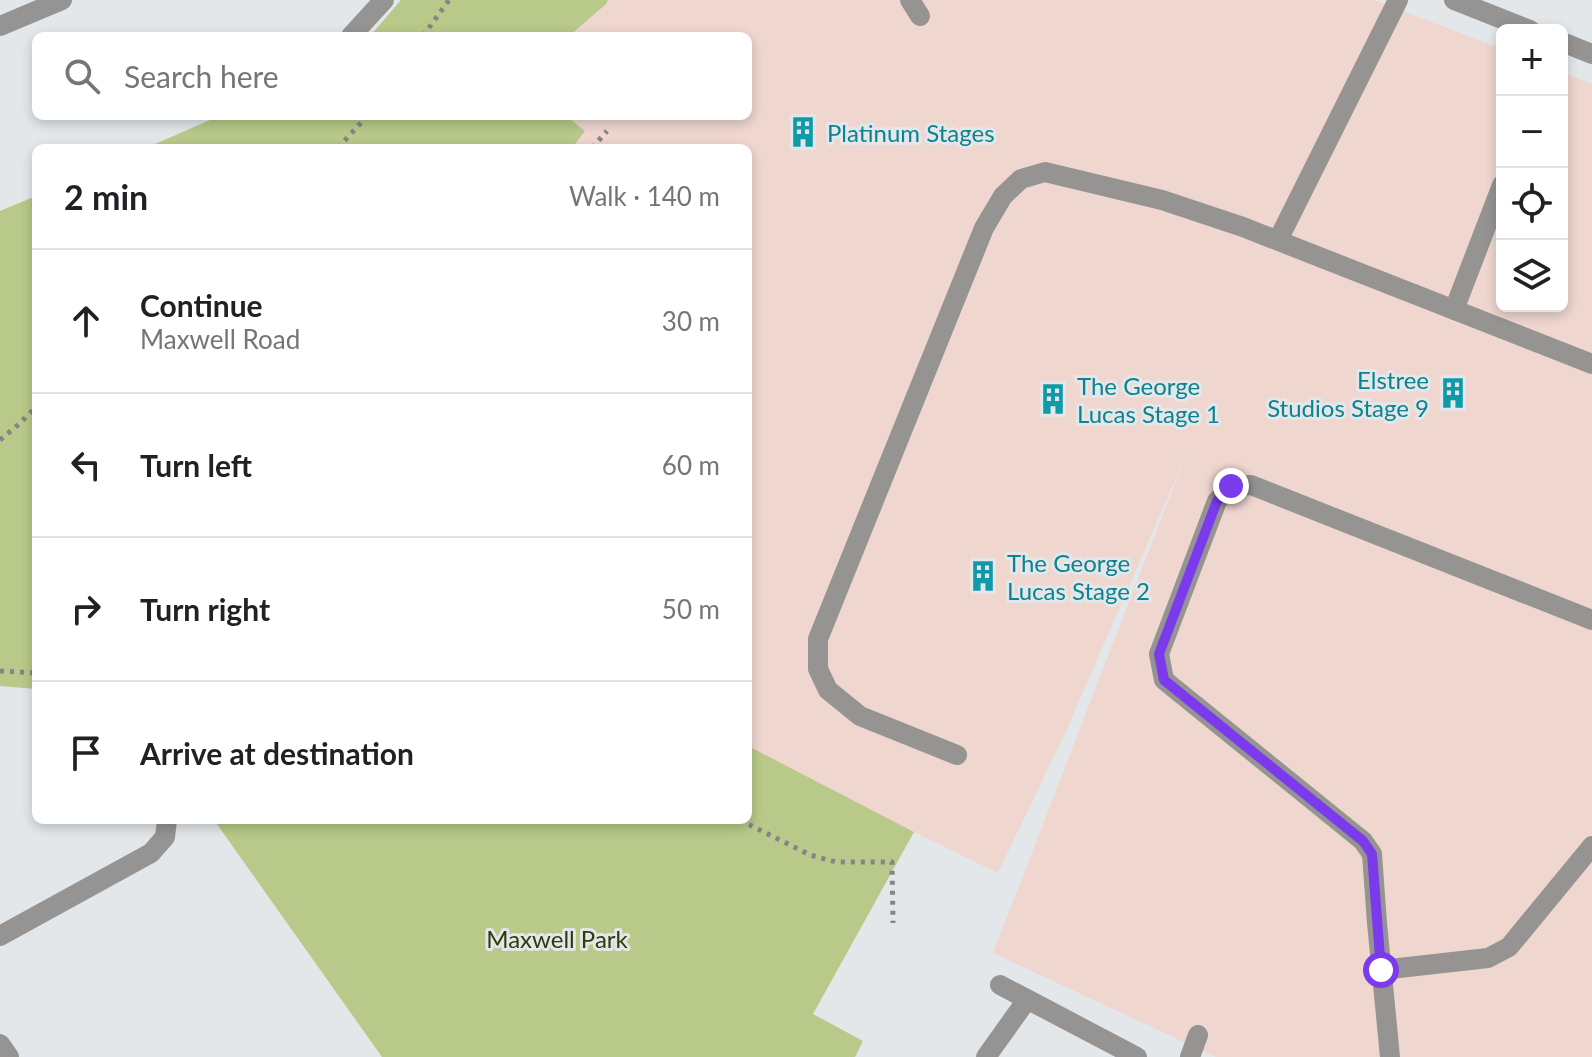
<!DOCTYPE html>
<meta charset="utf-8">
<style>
body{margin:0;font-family:Lato,sans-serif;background:#f6f6f6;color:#202124}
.controls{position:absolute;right:24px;top:24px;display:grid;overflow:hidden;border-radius:12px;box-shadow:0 4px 12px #0003}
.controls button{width:72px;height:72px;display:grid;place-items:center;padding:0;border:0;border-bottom:2px solid #e0e0e0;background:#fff;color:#202124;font:40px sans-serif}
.stop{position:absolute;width:24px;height:24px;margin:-18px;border:6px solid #7c3aed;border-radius:50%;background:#fff}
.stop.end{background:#7c3aed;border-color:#fff;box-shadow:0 2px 8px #0008}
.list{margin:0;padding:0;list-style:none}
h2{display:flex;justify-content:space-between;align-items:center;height:104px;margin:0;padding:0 32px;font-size:34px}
h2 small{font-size:26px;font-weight:400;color:#757577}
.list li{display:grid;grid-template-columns:52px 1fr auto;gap:24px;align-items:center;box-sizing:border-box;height:144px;padding:0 32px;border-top:2px solid #e0e0e0}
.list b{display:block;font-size:30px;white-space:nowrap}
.list p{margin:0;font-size:26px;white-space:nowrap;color:#757577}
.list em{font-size:26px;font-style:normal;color:#757577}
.icon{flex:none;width:44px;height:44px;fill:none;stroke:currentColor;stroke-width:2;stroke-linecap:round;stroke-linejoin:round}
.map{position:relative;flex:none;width:1592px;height:1057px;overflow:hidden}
.search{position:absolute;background:#fff;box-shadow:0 4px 12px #0003;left:32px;top:32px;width:720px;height:88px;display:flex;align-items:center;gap:20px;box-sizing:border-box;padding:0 28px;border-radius:12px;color:#757577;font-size:30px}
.panel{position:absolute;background:#fff;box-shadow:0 4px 12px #0003;left:32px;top:144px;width:720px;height:680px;border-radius:12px}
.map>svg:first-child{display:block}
.commercial{fill:#efd6cf}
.green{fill:#b8c989}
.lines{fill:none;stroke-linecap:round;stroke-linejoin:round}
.path{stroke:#838688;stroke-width:5;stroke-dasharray:4 6;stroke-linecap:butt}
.minor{stroke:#959492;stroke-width:20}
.route{stroke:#7c3aed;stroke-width:10}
.labels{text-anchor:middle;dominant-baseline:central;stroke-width:6;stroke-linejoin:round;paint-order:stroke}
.culture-label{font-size:24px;fill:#0d838f;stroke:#e3e7ea;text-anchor:start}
.park-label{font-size:24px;fill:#313b07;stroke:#e3e7ea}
</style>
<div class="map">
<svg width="1592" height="1057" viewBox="0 0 1592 1057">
<rect width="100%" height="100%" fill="#e3e7ea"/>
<polygon class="commercial" points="608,0 1374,0 1502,49 1502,306 1562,306 1562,72 1592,84 1592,1057 1216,1057 993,953 1186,455 1067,729 998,873 748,751 748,148 572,148 585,131 566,116 748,116 748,36 569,36"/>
<g class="green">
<polygon points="401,0 608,0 606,4 569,36 370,36"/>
<polygon points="219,116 566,116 585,131 572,148 146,148"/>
<polygon points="36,196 36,689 0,686 0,211"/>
<polygon points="748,746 914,832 813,1014 863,1041 855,1057 382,1057 214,820 748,820"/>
</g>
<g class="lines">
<g class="path">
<polyline points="423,36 449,0"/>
<polyline points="338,148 367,116"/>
<polyline points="592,148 607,131"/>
<polyline points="0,440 18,425 36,407"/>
<polyline points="0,671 36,673"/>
<polyline points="740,820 810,855 836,862 892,862 893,923"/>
</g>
<g class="minor">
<polyline points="910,0 920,16"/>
<polyline points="1454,0 1530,30"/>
<polyline points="0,26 62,0"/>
<polyline points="351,36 384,0"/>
<polyline points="1562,42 1592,54"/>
<polyline points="1278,240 1398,0"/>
<polyline points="1454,310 1502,185"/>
<polyline points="957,755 860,716 828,690 818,669 818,639 984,228 1003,196 1021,179 1045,172 1162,200 1243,227 1592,364"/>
<polyline points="0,936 151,853 165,837 167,820"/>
<polyline points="1381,970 1488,958 1509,947 1592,846"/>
<polyline points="1000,985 1137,1057"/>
<polyline points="0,1044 9,1057"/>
<polyline points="986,1057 1026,1001"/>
<polyline points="1190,1057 1198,1035"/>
<polyline points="1390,1057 1377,923 1372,854 1363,841 1164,680 1159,654 1217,501 1231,486 1251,485 1592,620"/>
</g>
</g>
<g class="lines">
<polyline class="route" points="1231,486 1217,501 1159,654 1164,680 1363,841 1372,854 1381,970"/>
</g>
<defs>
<symbol id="building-bare" viewBox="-9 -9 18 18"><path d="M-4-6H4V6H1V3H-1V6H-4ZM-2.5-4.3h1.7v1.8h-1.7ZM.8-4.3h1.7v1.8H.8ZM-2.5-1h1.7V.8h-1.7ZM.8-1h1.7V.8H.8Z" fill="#0f9aa8" stroke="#e3e7ea" stroke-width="2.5" paint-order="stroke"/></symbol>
</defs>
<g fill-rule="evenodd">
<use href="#building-bare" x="781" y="110" width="44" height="44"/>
<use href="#building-bare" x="1431" y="371" width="44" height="44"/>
<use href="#building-bare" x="1031" y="377" width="44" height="44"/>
<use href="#building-bare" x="961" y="554" width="44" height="44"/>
</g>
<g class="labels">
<g class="culture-label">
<text x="827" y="132">Platinum Stages</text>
<text x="1429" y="379" text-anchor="end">Elstree<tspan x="1429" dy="28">Studios Stage 9</tspan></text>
<text x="1077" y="385">The George<tspan x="1077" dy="28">Lucas Stage 1</tspan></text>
<text x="1007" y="562">The George<tspan x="1007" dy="28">Lucas Stage 2</tspan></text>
</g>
<g class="park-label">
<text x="557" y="938">Maxwell Park</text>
</g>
</g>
</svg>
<div class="controls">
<button>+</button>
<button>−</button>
<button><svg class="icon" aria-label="locate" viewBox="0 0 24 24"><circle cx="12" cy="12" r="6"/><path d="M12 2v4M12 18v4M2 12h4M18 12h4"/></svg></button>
<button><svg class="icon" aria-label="layers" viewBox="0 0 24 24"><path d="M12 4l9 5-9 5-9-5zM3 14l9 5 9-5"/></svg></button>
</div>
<div class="stop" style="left:1381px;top:970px"></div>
<div class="stop end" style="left:1231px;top:486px"></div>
<div class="search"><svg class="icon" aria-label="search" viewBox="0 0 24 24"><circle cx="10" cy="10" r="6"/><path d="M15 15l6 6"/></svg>Search here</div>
<section class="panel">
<h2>2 min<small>Walk · 140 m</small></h2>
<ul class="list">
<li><svg class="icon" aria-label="ahead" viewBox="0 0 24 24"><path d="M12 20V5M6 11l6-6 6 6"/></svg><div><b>Continue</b><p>Maxwell Road</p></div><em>30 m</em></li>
<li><svg class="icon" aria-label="left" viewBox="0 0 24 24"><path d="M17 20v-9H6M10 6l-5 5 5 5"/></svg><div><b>Turn left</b></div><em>60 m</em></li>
<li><svg class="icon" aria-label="right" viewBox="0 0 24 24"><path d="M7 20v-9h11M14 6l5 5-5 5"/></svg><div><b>Turn right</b></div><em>50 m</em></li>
<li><svg class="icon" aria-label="arrive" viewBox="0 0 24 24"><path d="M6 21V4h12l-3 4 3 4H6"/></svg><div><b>Arrive at destination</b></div></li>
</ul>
</section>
</div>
